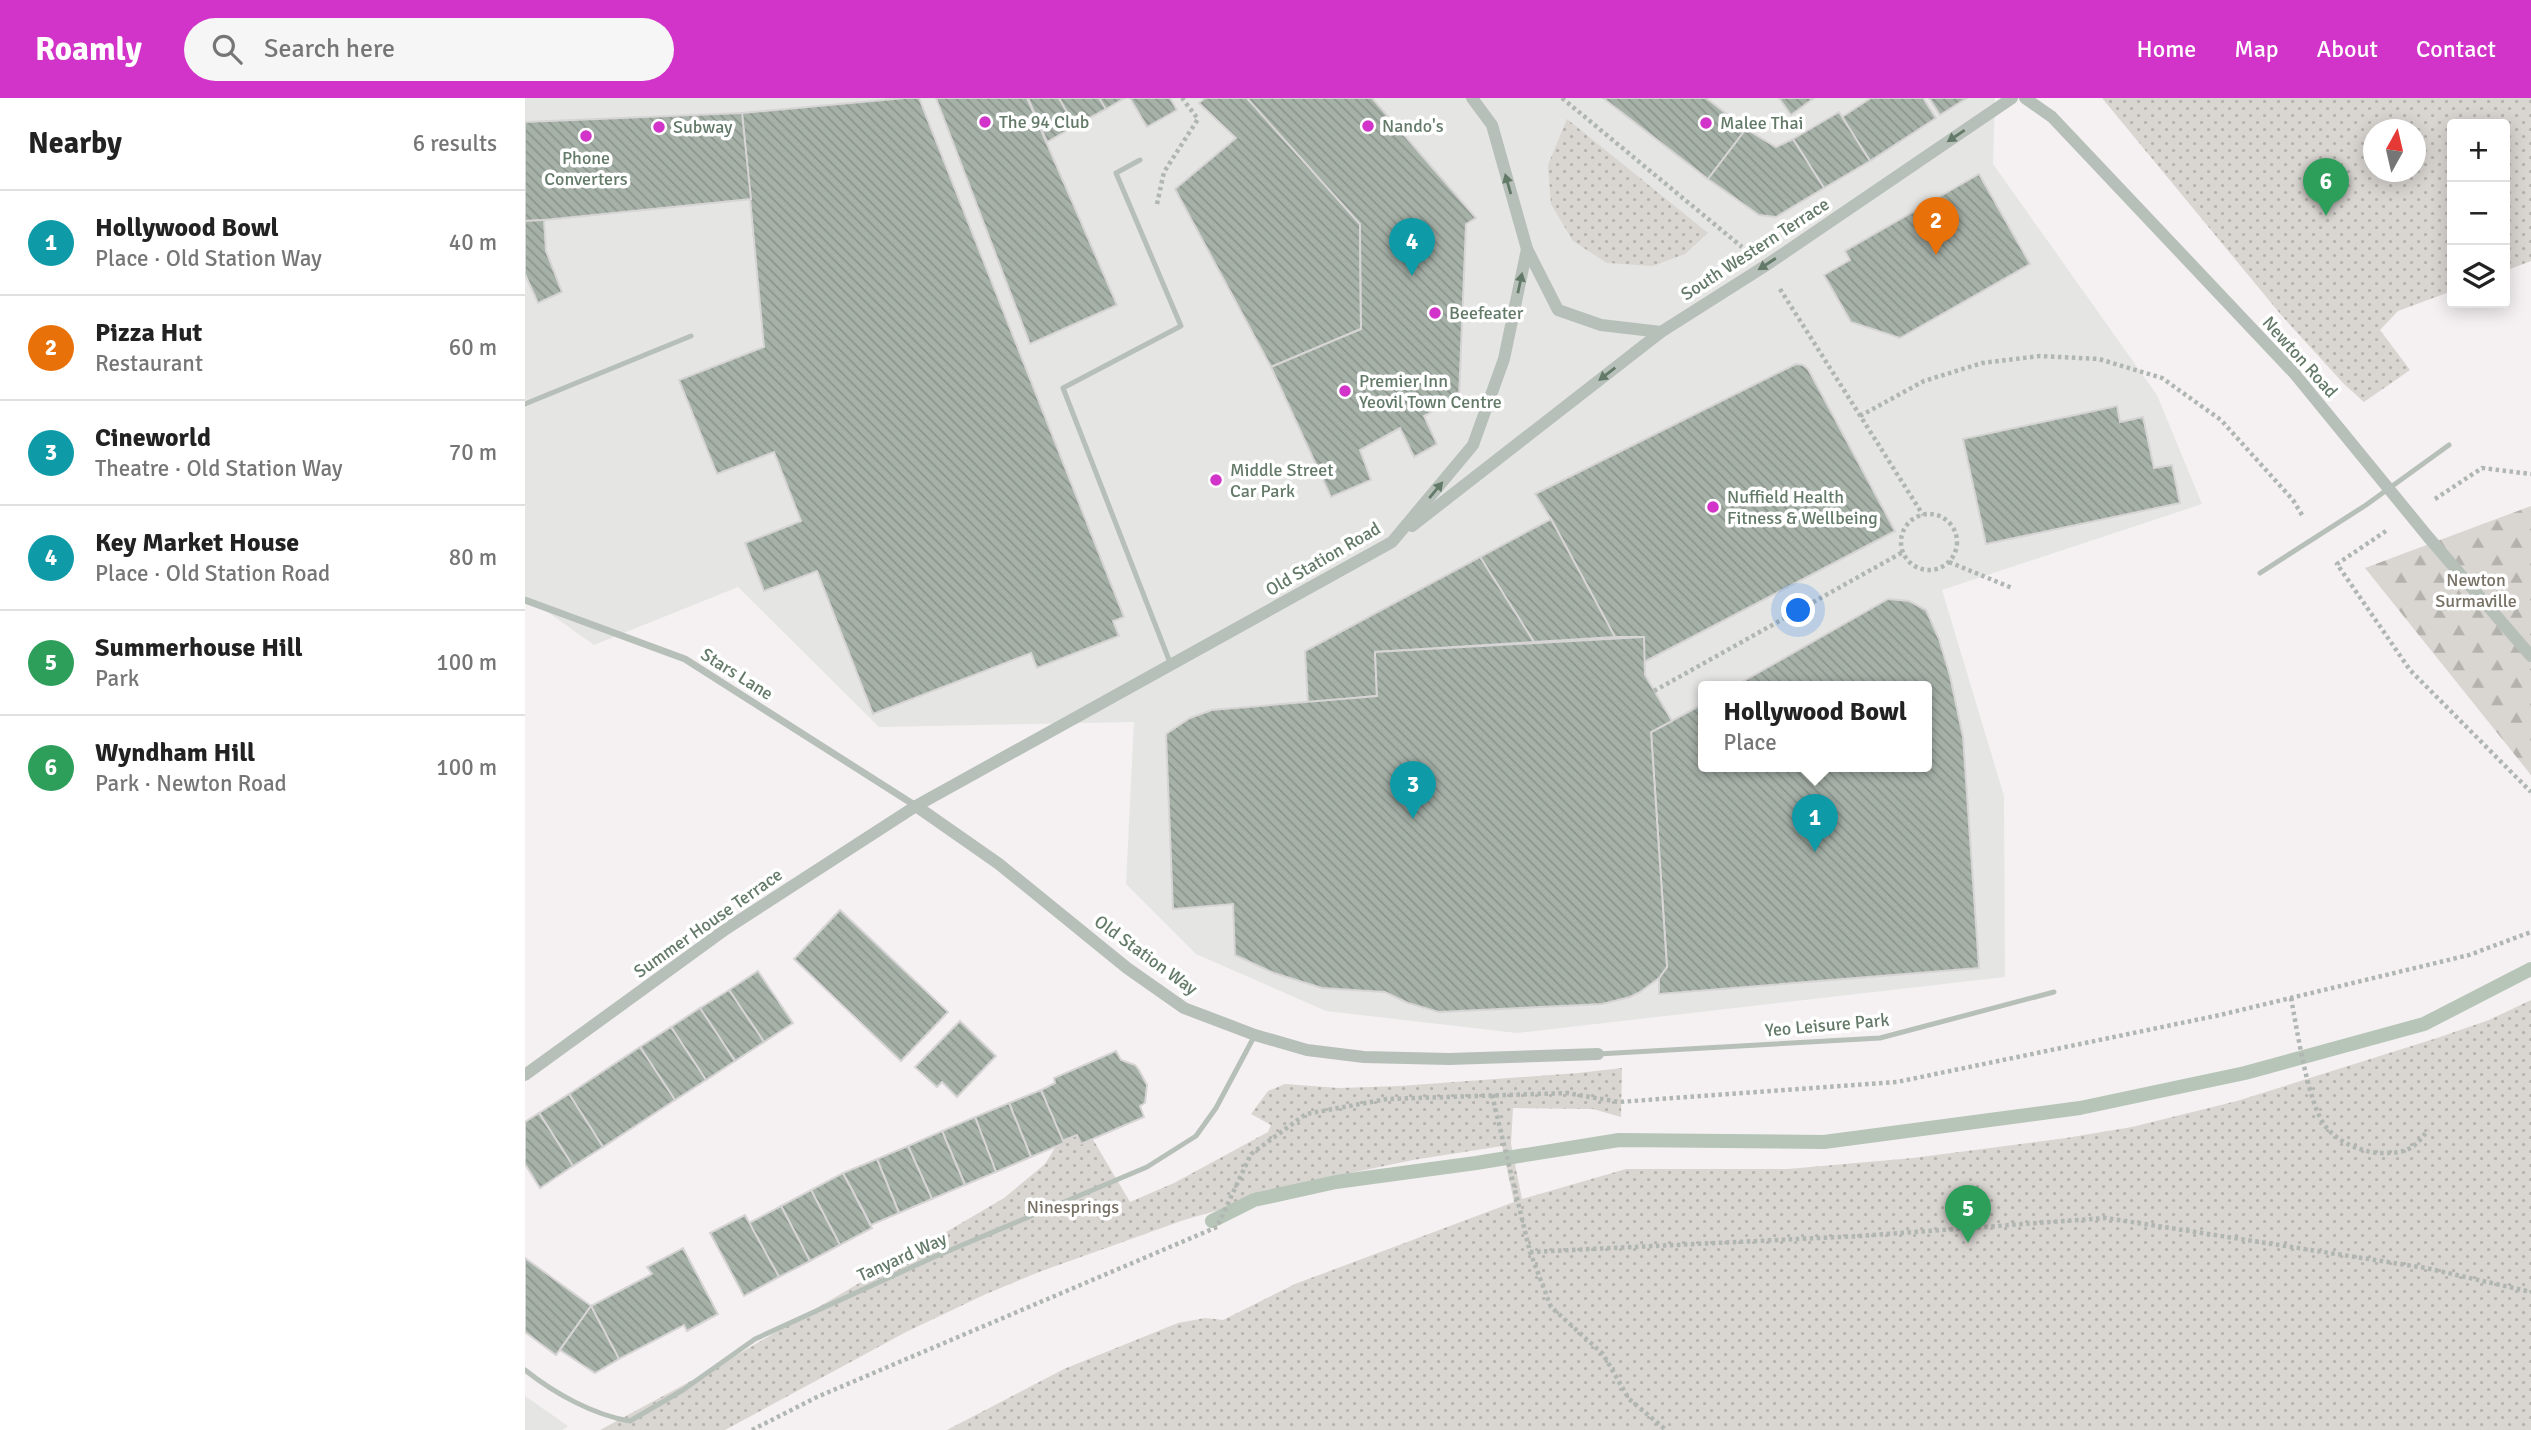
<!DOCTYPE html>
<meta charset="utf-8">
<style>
body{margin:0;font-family:Signika,sans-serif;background:#f6f6f6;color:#222}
.controls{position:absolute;right:21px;top:21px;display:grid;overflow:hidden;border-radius:7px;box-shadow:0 4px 18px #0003}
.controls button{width:63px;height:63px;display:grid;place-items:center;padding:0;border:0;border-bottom:2px solid #e0e0e0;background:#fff;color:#222;font:35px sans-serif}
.compass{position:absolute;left:1838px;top:21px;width:63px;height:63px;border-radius:50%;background:#fff;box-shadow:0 4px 18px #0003;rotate:8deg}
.you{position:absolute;left:1274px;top:513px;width:24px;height:24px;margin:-18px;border:5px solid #fff;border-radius:50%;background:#1a73e8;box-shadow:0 0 0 10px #1a73e833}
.badge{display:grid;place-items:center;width:46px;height:46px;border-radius:50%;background:#d234c9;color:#fff;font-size:23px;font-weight:700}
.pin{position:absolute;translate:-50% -58px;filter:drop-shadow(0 2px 4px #0008)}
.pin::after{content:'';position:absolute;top:37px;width:24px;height:21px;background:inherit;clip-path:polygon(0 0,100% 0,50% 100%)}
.popup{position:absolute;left:1173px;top:583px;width:234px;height:91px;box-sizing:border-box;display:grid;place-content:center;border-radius:7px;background:#fff;filter:drop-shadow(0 2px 5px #0005);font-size:23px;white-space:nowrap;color:#767676}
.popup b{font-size:26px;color:#222}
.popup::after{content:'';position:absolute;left:50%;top:100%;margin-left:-14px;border:14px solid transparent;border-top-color:#fff}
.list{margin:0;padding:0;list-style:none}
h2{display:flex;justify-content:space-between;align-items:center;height:91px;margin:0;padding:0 28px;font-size:30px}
h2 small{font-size:23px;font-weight:400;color:#767676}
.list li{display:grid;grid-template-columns:46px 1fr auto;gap:21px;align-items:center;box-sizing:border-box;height:105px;padding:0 28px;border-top:2px solid #e0e0e0}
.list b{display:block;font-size:26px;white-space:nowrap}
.list p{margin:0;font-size:23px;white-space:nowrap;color:#767676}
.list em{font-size:23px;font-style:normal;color:#767676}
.icon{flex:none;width:38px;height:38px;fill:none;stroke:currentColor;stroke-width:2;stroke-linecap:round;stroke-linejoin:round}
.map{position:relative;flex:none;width:2006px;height:1332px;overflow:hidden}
header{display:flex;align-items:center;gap:42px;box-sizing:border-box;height:98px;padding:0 35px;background:#d234c9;color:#fff}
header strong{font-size:33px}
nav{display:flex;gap:38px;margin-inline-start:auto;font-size:24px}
.search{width:490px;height:63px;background:#f6f6f6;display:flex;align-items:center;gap:18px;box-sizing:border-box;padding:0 24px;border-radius:38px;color:#767676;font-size:26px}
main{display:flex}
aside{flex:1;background:#fff}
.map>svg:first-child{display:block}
.built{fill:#e5e5e3;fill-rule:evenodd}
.green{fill:url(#green-dots);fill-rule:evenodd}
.forest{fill:url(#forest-firs)}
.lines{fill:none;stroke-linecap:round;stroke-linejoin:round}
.stream{stroke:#b7c5b8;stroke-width:14}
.building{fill:url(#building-back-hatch);stroke:#d6d4d4;stroke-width:2}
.path{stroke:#b0b6b2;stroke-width:4.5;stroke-dasharray:3.5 3.5;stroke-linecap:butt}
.service{stroke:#b7bfb9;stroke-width:5}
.minor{stroke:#b7bfb9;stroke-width:7}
.tertiary{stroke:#b7bfb9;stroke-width:12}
.tertiary-bridge{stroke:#b7bfb9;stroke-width:12}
.oneway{fill:#637a68}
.poi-dot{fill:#d234c9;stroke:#fff;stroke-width:2.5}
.labels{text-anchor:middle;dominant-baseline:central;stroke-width:7;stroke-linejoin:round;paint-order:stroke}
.poi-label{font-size:18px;fill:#637a68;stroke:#fff;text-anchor:start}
.street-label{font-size:18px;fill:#637a68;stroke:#fff}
.park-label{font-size:18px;fill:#777065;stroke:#fff}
</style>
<header>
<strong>Roamly</strong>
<div class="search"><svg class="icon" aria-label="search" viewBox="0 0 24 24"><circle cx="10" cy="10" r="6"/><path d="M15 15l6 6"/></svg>Search here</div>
<nav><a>Home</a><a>Map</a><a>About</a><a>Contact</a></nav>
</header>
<main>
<aside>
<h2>Nearby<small>6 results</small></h2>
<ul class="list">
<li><span class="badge" style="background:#0f9aa8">1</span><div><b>Hollywood Bowl</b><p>Place · Old Station Way</p></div><em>40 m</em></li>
<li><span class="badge" style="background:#e8710a">2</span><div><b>Pizza Hut</b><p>Restaurant</p></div><em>60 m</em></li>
<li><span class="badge" style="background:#0f9aa8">3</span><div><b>Cineworld</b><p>Theatre · Old Station Way</p></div><em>70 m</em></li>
<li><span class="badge" style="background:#0f9aa8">4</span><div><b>Key Market House</b><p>Place · Old Station Road</p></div><em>80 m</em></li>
<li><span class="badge" style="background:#2e9e5b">5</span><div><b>Summerhouse Hill</b><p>Park</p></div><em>100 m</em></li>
<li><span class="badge" style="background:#2e9e5b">6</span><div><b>Wyndham Hill</b><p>Park · Newton Road</p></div><em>100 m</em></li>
</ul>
</aside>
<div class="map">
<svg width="2006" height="1332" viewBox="0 0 2006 1332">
<defs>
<pattern id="green-dots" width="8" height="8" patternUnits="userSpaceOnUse" patternTransform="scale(1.75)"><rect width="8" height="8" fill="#d9d5d1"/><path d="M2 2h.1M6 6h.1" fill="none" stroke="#b4b2ad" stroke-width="1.8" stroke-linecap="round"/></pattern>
<pattern id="forest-firs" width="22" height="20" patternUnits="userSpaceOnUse" patternTransform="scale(1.75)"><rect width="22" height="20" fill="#d9d5d1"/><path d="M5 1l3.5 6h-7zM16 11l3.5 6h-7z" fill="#b4b2ad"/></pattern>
<pattern id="building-back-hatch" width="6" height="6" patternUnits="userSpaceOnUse" patternTransform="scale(1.75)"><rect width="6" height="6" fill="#a6b1a8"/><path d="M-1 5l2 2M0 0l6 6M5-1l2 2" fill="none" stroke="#8b958d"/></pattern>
</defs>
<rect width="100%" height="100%" fill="#f5f1f2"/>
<g class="built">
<path d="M0,0H1470L1468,66L1632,297L1677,406L1417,492L1479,698L1480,879L992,935L801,913L671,856L601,786L609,624L354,629L213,489L69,547L0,498ZM1178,588H1402V668H1178Z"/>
<polygon points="0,1298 43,1328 37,1332 0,1332"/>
</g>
<g class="green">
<path d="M1577,0H2006V163L1980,173V26H1927V193L1873,213L1855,232L1885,272L1839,304L1819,286L1757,218ZM1848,32H1890V74H1848Z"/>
<polygon points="1042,21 1183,135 1160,156 1128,168 1082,165 1048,143 1026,106 1023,67"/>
<polygon points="2006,902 2006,1332 422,1332 539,1271 653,1225 680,1220 698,1222 770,1186 989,1104 977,1048 888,1062 816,1077 659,1122 514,1174 461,1196 381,1234 200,1332 75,1332 188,1271 479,1100 520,1066 542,1030 554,1018 605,1104 649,1085 743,1034 746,1027 726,1016 743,993 760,986 814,990 875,988 1053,975 1097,970 1096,1019 1068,1011 988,1010 986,1046 997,1101 1101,1071 1263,1071 1388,1060 1541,1040 1607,1029 1712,1003 1912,940 1964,922"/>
</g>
<polygon class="forest" points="2006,408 2006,677 1840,470"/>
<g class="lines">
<polyline class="stream" points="687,1123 729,1102 811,1084 951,1065 1094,1042 1299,1044 1555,1010 1720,975 1899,926 2006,871"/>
</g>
<g class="building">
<polygon points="380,0 394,0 599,519 588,523 594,538 512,570 506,555 348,616 292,473 239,493 220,445 276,423 249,354 192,376 154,282 239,249 217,15"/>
<polygon points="411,0 502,0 592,207 505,246"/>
<polygon points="503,0 534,0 550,28 522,44"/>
<polygon points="534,0 575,0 581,11 550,28"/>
<polygon points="574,0 600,0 581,11"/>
<polygon points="605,0 645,0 652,12 622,29"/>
<polygon points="680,0 722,0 835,126 836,231 746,269 650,91 711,40 674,5"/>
<polygon points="722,0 847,0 951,120 941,126 934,299 899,318 912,346 889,359 875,330 835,352 846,382 806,399 746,269 836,231 835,126"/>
<polygon points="1078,0 1181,0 1221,31 1183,81"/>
<polygon points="1254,0 1289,0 1266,17"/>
<polygon points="1346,0 1398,0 1411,20 1345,63 1317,19"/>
<polygon points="1404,0 1442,0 1415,17"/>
<polygon points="1314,14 1345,63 1299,90 1268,41"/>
<polygon points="217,15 226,101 19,122 0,123 0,24"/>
<polygon points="1221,31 1251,49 1268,41 1299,90 1251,119 1234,117 1183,81"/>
<polygon points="1454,76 1505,166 1375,240 1326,224 1299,177 1325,162 1320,153"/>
<polygon points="19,122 21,153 37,194 13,205 0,176 0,123"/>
<polygon points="1271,266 1278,267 1283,271 1370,433 1119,564 1119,539 1090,539 1026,421 1010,396"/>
<polygon points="1592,308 1595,324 1618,319 1629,370 1647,367 1655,405 1461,446 1438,341"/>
<polygon points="1026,421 1090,539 1009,544 955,459"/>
<polygon points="955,459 1009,544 850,554 852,598 783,605 780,553"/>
<polygon points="1363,501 1384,503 1401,512 1414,541 1425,578 1438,639 1454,870 1134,896 1134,880 1142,869 1126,634 1178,606 1178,668 1402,668 1402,588 1210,588"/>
<polygon points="1119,539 1120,577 1147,623 1126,634 1142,869 1134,880 1115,894 1105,899 1077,906 914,914 883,905 860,894 797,890 749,875 710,857 708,806 648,811 641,636 665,620 687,612 852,598 850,554"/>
<polygon points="315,812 423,914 376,963 269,861"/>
<polygon points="233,873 268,925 239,944 204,892"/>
<polygon points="204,892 239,944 210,963 175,910"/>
<polygon points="175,910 210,963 181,982 146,929"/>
<polygon points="435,923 471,958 432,999 417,984 412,989 390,969"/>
<polygon points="146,929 181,982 150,1002 115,949"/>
<polygon points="115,949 150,1002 78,1049 44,996"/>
<polygon points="591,953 596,962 610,967 614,972 622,987 620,1005 615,1008 619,1019 556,1046 552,1037 537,1043 516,992 530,985 529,980"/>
<polygon points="516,992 539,1045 506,1059 484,1005"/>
<polygon points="44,996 78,1049 48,1068 14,1015"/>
<polygon points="484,1005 506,1059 471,1074 450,1019"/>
<polygon points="14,1015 48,1068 15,1090 0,1066 0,1024"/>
<polygon points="450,1019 471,1074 440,1087 417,1033"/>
<polygon points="417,1033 440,1087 407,1101 383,1048"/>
<polygon points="383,1048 407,1101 374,1115 352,1061"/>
<polygon points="352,1061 374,1115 346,1127 318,1075"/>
<polygon points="318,1075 347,1130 315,1147 286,1092"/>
<polygon points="286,1092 315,1147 285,1163 256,1108"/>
<polygon points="256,1108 285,1163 254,1179 224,1125"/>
<polygon points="220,1117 254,1179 219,1198 185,1135"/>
<polygon points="158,1150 193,1216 162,1233 159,1227 94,1261 66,1208 127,1176 122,1169"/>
<polygon points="0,1160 66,1208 31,1257 0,1234"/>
<polygon points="66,1208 94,1261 70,1275 35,1252"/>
</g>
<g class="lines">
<g class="path">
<polyline points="1037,0 1217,149"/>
<polyline points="632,106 639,74 673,21 657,0"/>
<polyline points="1255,191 1398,417"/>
<polyline points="1335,318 1399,283 1457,265 1515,258 1574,261 1637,280 1696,322 1768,402 1777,417"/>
<polyline points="1910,401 1957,370 2006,376"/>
<circle cx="1404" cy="444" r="28"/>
<polyline points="1861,433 1812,466 1885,572 2006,694"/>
<polyline points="1424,464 1487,490"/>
<polyline points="1129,593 1378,454"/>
<path d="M1766,900C1772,931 1783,1007 1801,1029C1814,1045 1838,1055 1858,1055C1882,1055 1889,1051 1903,1032"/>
<polyline points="967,997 1005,1154 1026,1209 1078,1256 1104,1301 1141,1332"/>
<polyline points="1005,1154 1335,1138 1581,1120 1901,1170 2006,1194"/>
<polyline points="227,1332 292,1299 692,1129 726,1056 781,1016 862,1001 1042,995 1094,1004 1372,984 1695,917 1944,857 2006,834"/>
</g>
<g class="service">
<polyline points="615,62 591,75 656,228 538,290 646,567"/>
<polyline points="0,306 166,238"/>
<polyline points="1735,475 1841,407 1924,347"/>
<polyline points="1073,956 1355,940 1529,894"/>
<path d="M0,1272C29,1295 68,1317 105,1323L158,1292L230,1241L409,1159L622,1069L671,1038L691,1010L730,937"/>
</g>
<polyline class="minor" points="0,502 160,561 391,708"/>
<g class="tertiary">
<polyline points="1500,0 1527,19 1769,275"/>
<polyline points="1002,151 1033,212 1076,227 1136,234"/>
<polyline points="887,428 1136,234 1240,168 1487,0"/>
<polyline points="1904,440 2006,558"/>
<polyline points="391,708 474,766 602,870 659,910 730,937 782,952 839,959 924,961 1073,956"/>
<polyline points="0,977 201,831 391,708 867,444 948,347 979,261 1002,151 967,27 947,0"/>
</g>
<polyline class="tertiary-bridge" points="1769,275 1904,440"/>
</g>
<defs><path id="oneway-solid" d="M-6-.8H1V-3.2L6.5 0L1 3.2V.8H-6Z" transform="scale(1.75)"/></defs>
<g class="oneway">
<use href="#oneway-solid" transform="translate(1431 38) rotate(146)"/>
<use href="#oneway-solid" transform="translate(983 86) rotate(-106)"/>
<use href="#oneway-solid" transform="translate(1242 166) rotate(147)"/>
<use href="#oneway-solid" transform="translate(995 185) rotate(-78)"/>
<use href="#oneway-solid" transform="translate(1082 276) rotate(142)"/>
<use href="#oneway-solid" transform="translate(911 392) rotate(-50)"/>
</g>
<g class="poi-dot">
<circle cx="460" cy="24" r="7"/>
<circle cx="1181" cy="25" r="7"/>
<circle cx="843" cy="28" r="7"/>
<circle cx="134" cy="29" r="7"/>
<circle cx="61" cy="38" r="7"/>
<circle cx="910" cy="215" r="7"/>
<circle cx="820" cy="293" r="7"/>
<circle cx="691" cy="382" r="7"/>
<circle cx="1188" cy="409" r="7"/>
</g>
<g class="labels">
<g class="poi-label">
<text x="474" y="24">The 94 Club</text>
<text x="1195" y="25">Malee Thai</text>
<text x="857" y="28">Nando's</text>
<text x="148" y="29">Subway</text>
<text x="61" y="60" text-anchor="middle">Phone<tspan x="61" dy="21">Converters</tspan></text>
<text x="924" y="215">Beefeater</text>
<text x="834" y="283">Premier Inn<tspan x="834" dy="21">Yeovil Town Centre</tspan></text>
<text x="705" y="372">Middle Street<tspan x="705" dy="21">Car Park</tspan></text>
<text x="1202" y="399">Nuffield Health<tspan x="1202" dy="21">Fitness &amp; Wellbeing</tspan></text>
</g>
<g class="street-label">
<text transform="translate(1230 151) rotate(-33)">South Western Terrace</text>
<text transform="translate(1775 259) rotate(48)">Newton Road</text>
<text transform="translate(798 461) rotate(-30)">Old Station Road</text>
<text transform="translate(212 576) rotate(32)">Stars Lane</text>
<text transform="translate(183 825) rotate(-35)">Summer House Terrace</text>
<text transform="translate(621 857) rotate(36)">Old Station Way</text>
<text transform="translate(1302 927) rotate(-5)">Yeo Leisure Park</text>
<text transform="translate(377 1159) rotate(-24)">Tanyard Way</text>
</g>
<g class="park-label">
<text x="1951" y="482">Newton<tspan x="1951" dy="21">Surmaville</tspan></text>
<text x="548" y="1109">Ninesprings</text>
</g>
</g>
</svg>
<div class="controls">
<button>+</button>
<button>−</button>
<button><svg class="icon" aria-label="layers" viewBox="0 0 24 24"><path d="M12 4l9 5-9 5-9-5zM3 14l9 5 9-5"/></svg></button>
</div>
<svg class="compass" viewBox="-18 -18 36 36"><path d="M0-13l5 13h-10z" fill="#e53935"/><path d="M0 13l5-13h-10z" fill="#767676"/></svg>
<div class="you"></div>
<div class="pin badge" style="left:1290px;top:754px;background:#0f9aa8">1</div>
<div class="popup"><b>Hollywood Bowl</b>Place</div>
<div class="pin badge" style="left:1411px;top:157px;background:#e8710a">2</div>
<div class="pin badge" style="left:888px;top:721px;background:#0f9aa8">3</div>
<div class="pin badge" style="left:887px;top:178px;background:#0f9aa8">4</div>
<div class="pin badge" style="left:1443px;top:1145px;background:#2e9e5b">5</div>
<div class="pin badge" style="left:1801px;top:118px;background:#2e9e5b">6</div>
</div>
</main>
